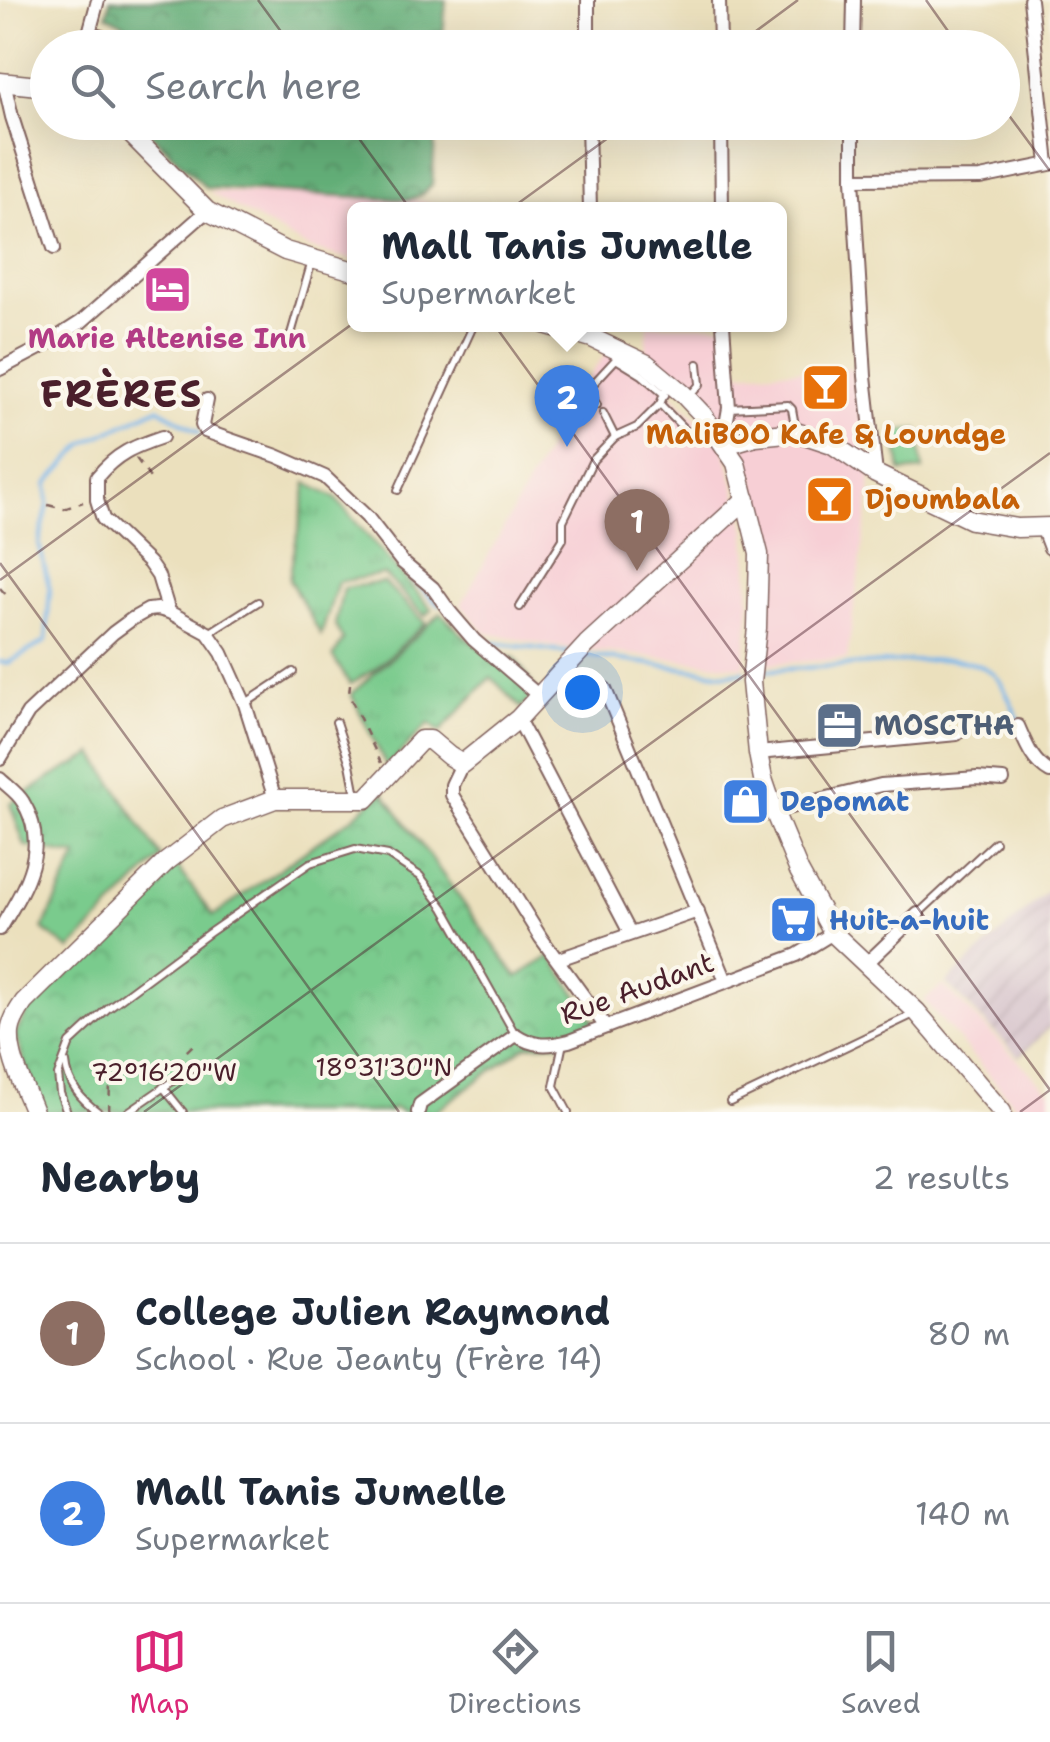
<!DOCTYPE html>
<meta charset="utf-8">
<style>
body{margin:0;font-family:"Shantell Sans",sans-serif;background:#f2f2f3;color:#1f2937}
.you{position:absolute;left:582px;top:692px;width:35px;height:35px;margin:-25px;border:8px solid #fff;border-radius:50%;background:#1a73e8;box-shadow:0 0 0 15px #1a73e833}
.badge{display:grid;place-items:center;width:65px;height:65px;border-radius:50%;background:#db2777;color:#fff;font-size:32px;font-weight:700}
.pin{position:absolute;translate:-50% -82px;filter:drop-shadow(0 2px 5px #0008)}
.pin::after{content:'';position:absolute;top:52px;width:35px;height:30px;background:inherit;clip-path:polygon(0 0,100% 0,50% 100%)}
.popup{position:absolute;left:347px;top:202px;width:440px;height:130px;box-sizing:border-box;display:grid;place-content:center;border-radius:15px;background:#fff;filter:drop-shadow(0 2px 8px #0005);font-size:32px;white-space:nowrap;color:#747a83}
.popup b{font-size:38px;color:#1f2937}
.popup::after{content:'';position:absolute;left:50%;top:100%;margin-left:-20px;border:20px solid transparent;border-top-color:#fff}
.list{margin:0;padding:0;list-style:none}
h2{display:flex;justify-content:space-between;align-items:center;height:130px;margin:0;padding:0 40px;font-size:42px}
h2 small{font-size:32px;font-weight:400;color:#747a83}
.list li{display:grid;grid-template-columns:65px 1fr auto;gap:30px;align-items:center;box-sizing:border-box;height:180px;padding:0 40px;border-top:2px solid #e0e1e3}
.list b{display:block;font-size:38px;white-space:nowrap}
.list p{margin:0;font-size:32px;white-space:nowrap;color:#747a83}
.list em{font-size:32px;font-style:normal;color:#747a83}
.icon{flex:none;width:55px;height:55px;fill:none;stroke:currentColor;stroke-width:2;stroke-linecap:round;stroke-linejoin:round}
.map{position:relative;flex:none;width:1050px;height:1112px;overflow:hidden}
.search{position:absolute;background:#fff;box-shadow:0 10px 40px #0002;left:30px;right:30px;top:30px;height:110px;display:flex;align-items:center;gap:25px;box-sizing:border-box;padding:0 35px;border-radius:55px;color:#747a83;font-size:38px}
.sheet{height:490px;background:#fff}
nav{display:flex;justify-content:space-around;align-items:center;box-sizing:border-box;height:140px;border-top:2px solid #e0e1e3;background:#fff;font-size:28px;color:#747a83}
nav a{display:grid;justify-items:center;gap:5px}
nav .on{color:#db2777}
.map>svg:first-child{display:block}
.built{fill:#f7cfd5}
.industrial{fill:url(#industrial-furrows)}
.grass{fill:url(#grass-tufts);stroke:#62755c;stroke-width:2.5}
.forest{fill:url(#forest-crowns);stroke:#566752;stroke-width:2.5}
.park{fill:url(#park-crowns);stroke:#62755c;stroke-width:2.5}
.garden{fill:#7acb8d;stroke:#62755c;stroke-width:2.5}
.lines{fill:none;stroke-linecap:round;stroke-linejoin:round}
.stream{stroke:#77b5ea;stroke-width:4}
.lane-casing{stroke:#82635e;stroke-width:10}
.street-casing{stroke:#82635e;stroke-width:16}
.secondary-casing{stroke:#82635e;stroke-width:21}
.path{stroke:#82635e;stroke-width:2.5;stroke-dasharray:8 8;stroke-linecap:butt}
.lane{stroke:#fff;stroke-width:6}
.street{stroke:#fff;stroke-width:12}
.secondary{stroke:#fff;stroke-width:18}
.ticks{fill:none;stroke:#4a1f2b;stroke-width:2.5;stroke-opacity:0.45}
.labels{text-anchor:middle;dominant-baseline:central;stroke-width:8;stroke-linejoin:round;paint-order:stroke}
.hotel-label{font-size:28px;font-weight:bold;fill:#b23c85;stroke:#fbf7ec}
.food-label{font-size:28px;font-weight:bold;fill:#c56008;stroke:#fbf7ec}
.service-label{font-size:28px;font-weight:bold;fill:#4e5e75;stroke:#fbf7ec;text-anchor:start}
.shop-label{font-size:28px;font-weight:bold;fill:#366cbe;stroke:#fbf7ec;text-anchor:start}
.street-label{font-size:28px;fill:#4a1f2b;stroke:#fbf7ec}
.district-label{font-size:38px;font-weight:bold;letter-spacing:2.5px;fill:#4a1f2b;stroke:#fbf7ec}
.ticks-label{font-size:25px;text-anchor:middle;fill:#4a1f2b;stroke:#fbf7ec;stroke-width:8;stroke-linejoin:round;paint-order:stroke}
</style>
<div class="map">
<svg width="1050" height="1112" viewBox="0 0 1050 1112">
<defs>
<pattern id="industrial-furrows" width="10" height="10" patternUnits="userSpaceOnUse" patternTransform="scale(2.5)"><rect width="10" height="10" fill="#d2bdc8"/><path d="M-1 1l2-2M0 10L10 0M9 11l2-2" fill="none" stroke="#b6a2ac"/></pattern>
<pattern id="grass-tufts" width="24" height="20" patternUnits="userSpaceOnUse" patternTransform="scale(2.5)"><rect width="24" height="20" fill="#7acb8d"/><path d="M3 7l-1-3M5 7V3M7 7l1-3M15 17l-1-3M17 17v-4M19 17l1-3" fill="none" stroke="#6bae7a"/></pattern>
<pattern id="forest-crowns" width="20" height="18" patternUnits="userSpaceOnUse" patternTransform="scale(2.5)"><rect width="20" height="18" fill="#63af78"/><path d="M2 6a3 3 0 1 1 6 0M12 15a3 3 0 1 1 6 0" fill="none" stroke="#548e63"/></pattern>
<pattern id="park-crowns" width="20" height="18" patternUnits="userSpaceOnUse" patternTransform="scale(2.5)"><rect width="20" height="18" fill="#7acb8d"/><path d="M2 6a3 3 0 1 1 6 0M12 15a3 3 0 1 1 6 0" fill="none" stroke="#6bae7a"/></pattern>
</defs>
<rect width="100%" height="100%" fill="#fbf7ec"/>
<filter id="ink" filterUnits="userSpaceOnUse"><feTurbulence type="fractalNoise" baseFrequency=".01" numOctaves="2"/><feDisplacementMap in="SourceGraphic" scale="20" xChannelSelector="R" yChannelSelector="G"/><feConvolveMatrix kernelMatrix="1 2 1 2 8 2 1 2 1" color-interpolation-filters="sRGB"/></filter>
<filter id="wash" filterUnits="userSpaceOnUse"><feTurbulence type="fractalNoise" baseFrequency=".0048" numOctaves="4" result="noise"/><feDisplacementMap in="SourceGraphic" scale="40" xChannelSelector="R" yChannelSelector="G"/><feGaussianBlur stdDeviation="2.25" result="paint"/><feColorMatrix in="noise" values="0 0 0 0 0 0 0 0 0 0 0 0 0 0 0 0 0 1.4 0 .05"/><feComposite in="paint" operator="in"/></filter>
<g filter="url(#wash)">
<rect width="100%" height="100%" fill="#ebe0bd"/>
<g class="built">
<polygon points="208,192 385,197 435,203 434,209 354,210 354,260 309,248"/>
<polygon points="648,325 728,325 732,373 851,368 871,470 870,492 847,659 764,664 766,530 747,453 718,415 679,375 646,353"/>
<polygon points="608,351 657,380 724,446 746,530 750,604 744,667 552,646 486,633 461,605 581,387"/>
<polygon points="943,985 1050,1092 1050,1112 1021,1112 924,1000"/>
</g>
<polygon class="industrial" points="1050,889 1050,1027 1019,1057 946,983"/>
<g class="grass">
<polygon points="307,483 335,498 432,610 425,616 384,574 338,582 321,635 289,579"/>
<path d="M441,613C465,638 479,654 515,658L537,692L521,708L491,677L440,732L429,723L387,767L351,694Z"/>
<polygon points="94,754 161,857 70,950 43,929 77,856 25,846 10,804 50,778"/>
</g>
<g class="forest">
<polygon points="110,0 446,0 442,48 154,47 152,39 107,15"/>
<polygon points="140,123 436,123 432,185 420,196 409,200 206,188"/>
</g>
<polygon class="park" points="383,792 517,977 551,956 597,1025 564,1043 527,1045 434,1112 402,1112 393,1108 389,1112 41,1112 15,1035 30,1007 68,973 174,862 213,916 353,817"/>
<g class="garden">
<polygon points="918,429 923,470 901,472 895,431"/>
<polygon points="384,582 426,623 375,669 350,684 333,657 343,640 335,625 343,588"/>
</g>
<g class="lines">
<g class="stream">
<polyline points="268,459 292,469"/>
<polyline points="411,577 439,605"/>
<polyline points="485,642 570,653"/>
<polyline points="584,655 726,674 744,672"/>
<polyline points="0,662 8,663 46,641 50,590 39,544 48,505 47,484 85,443 158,408 199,432"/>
<path d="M758,671L948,659C1001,665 998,678 1020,722"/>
</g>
</g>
</g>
<g filter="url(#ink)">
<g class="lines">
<defs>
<g id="lane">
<polyline points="92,31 102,34 121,48"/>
<polyline points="289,341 312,261"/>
<polyline points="688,398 700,384 698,364"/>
<polyline points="660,404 686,431 693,432 705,425"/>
<polyline points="597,405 590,393 591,386 616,359 642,375 665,395"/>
<polyline points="729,408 788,405 792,409 796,431"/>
<polyline points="603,413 615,437"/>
<polyline points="398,490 474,324"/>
<polyline points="520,607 563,539 563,521 593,460 615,437 637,427 660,404 667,387"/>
<polyline points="209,633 258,602"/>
<polyline points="246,703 293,672"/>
<polyline points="336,722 350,764 356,795"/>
<polyline points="919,913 995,842"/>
<polyline points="563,1043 554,1086 568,1112"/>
<path d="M66,1063C68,1085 81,1099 98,1112"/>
<polyline points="163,1087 183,1112"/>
<polyline points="730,1102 916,1013"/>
<polyline points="67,1112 60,1093 58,1075 70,1043 108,1008 209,933 310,863 355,849 388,855 420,876 444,908 515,1034"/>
<polyline points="128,1112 193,1067"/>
</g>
<g id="street">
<polyline points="719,0 720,48"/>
<polyline points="1030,0 1048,164"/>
<polyline points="85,48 98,0"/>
<polyline points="588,48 588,0"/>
<polyline points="853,48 854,0"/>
<polyline points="4,82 12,117 54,248"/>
<polyline points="588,122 590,210"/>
<polyline points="721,122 722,210"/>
<polyline points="853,122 853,179 865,376 876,474"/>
<polyline points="853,179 980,178 1050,164"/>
<polyline points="723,324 729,408 723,442"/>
<polyline points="0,369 42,347 81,322 207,211"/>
<polyline points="207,400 202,425 205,431 277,456 325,477 367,517 402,562 433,588 450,612 474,640 539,696"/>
<path d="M162,437C133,447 117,453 97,477V500L103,519L149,563L158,576L169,612"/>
<polyline points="1042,527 1050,548"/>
<polyline points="605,689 726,981"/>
<polyline points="518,719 630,933"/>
<path d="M1018,726C1026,744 1032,762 1050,772"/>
<polyline points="758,753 957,734"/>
<polyline points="0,759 28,713 113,633 132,619 148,610 158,609 169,612 208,633 222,653 245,704 275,799"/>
<polyline points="462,764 452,785 452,795 541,938 606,1027"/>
<path d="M0,779C7,786 18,793 23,802C51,848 24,889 0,929"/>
<polyline points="774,811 881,785 977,778 1003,780"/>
<polyline points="559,959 698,911"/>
<polyline points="866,964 918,914"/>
<path d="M418,1112L420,1104L516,1035C534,1047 548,1046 569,1041L797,955L833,933"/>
</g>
<g id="secondary">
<polyline points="0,82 48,87"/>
<polyline points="119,122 207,211 285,251 354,271"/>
<polyline points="544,324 592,338 647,364 683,394 703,415 736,463 759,554 757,628 751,682 758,753 763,779 774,811 799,871 833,933 917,1012 1002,1112"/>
<polyline points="726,445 756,436 796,432 832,444 876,474 971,520 1017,528 1050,527"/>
<path d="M34,1112C25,1088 8,1058 10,1032C11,1021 18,1011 24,1002L166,862L222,819L275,799H366L421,740H430L449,756L462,764L518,719L587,644L746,499"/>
</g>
</defs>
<use href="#lane" class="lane-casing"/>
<use href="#street" class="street-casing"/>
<use href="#secondary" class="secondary-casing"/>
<g class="path">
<polyline points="136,458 150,478"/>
<polyline points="48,505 64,509 83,502"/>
<polyline points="0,588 8,597"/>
<polyline points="350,684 349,695 381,763"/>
<polyline points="180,1065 182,1056 193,1045"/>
<polyline points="109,1112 110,1083"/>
</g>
<use href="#lane" class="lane"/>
<use href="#street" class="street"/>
<use href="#secondary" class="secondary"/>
</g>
</g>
<path class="ticks" d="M258,0L293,48M926,0L960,48M733,48L798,0M1002,106L1050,171M347,122L1050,1090M0,563L399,1112M0,580L630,122M144,1112L1050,453M1020,1112L1050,1090"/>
<defs>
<symbol id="hotel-square" viewBox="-11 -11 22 22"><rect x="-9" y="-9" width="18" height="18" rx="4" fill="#d1479c" stroke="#fbf7ec"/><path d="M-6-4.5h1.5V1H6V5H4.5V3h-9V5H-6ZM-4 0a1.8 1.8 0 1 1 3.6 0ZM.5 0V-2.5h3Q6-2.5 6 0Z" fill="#fff"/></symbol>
<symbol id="bar-square" viewBox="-11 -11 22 22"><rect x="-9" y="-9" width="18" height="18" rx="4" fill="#e8710a" stroke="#fbf7ec"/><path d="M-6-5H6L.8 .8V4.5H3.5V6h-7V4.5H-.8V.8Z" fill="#fff"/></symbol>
<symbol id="office-square" viewBox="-11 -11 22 22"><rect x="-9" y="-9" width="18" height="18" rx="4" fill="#5c6f8a" stroke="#fbf7ec"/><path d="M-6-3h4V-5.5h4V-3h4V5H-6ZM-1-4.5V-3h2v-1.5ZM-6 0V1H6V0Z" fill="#fff"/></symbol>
<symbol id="shop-square" viewBox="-11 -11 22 22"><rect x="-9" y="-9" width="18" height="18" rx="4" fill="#3f7fe0" stroke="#fbf7ec"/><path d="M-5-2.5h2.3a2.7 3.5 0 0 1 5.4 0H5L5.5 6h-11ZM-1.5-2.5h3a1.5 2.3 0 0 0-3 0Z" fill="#fff"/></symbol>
<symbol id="supermarket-square" viewBox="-11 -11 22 22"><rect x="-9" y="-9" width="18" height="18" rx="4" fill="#3f7fe0" stroke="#fbf7ec"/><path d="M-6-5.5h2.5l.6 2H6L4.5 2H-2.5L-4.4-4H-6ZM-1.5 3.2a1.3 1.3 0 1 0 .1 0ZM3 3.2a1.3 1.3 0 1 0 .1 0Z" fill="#fff"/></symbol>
</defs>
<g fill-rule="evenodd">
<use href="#hotel-square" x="140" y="262" width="55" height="55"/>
<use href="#bar-square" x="798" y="360" width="55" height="55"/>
<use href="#bar-square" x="802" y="472" width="55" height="55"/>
<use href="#office-square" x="812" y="698" width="55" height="55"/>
<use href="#shop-square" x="718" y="774" width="55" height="55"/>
<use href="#supermarket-square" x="766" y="892" width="55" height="55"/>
</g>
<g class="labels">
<g class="hotel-label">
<text x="167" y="338">Marie Altenise Inn</text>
</g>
<g class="food-label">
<text x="826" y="434">MaliBOO Kafe &amp; Loundge</text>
<text x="865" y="499" text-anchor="start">Djoumbala</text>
</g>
<g class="service-label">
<text x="874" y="725">MOSCTHA</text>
</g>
<g class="shop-label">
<text x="780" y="801">Depomat</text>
<text x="829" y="920">Huit-a-huit</text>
</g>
<g class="street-label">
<text transform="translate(637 988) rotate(-20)">Rue Audant</text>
</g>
<g class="district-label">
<text x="122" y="393">FRÈRES</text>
</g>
</g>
<g class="ticks-label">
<text x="384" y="1076">18°31'30"N</text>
<text x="164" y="1081">72°16'20"W</text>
</g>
</svg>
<div class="you"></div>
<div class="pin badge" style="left:637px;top:571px;background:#8d6e63">1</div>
<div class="pin badge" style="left:567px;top:447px;background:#3f7fe0">2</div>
<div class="popup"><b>Mall Tanis Jumelle</b>Supermarket</div>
<div class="search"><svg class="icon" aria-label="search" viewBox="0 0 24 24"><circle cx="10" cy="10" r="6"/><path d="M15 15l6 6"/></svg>Search here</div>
</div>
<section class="sheet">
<h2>Nearby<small>2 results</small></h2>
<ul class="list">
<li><span class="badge" style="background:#8d6e63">1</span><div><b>College Julien Raymond</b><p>School · Rue Jeanty (Frère 14)</p></div><em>80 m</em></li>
<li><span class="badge" style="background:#3f7fe0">2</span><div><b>Mall Tanis Jumelle</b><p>Supermarket</p></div><em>140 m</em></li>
</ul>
</section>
<nav>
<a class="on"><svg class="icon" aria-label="map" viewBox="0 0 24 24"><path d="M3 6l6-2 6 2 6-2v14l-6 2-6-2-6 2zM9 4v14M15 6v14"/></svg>Map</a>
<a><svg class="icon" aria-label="directions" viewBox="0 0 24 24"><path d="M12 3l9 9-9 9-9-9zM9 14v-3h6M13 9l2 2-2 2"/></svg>Directions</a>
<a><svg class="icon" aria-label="saved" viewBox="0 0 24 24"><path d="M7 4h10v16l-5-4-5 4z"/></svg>Saved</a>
</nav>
